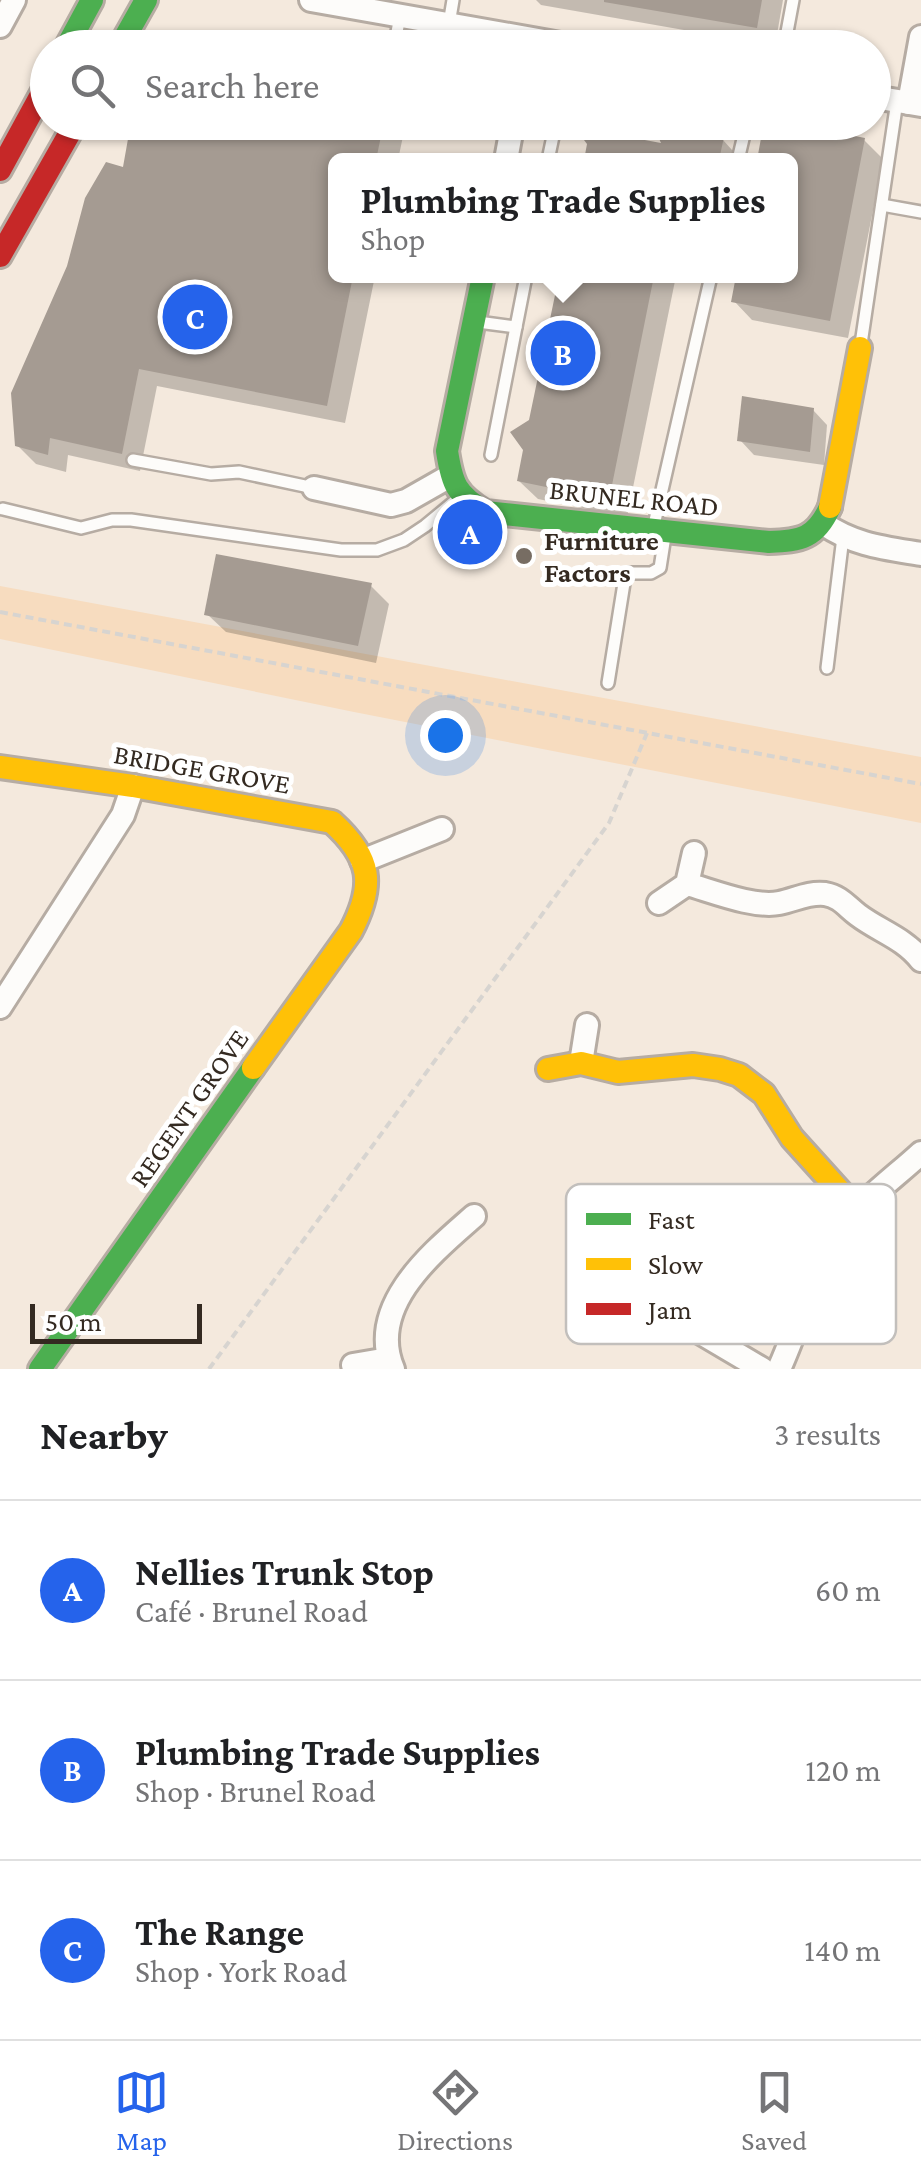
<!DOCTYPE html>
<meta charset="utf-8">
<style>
body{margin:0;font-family:"Crimson Pro",serif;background:#f2f2f2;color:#202124}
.scale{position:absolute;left:30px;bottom:25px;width:172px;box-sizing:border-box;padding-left:10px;border:5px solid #342a21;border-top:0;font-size:28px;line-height:35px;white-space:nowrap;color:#342a21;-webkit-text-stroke:8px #fff;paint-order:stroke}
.you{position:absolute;left:445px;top:735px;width:35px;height:35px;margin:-25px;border:8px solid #fff;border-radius:50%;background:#1a73e8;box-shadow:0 0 0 15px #1a73e833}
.badge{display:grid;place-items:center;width:65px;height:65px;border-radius:50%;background:#2563eb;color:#fff;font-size:32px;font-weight:700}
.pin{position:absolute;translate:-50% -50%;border:5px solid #fff;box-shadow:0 2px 10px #0006}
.popup{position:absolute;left:328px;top:153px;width:470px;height:130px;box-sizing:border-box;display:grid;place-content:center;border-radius:15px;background:#fff;filter:drop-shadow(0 2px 8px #0005);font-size:32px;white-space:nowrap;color:#757577}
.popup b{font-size:38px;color:#202124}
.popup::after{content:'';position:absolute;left:50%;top:100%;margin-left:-20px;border:20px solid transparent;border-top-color:#fff}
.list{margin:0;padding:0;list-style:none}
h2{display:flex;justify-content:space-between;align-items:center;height:130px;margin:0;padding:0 40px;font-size:42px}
h2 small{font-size:32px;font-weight:400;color:#757577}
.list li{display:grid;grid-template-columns:65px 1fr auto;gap:30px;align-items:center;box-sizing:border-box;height:180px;padding:0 40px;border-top:2px solid #e0e0e0}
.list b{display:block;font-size:38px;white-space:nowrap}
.list p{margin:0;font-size:32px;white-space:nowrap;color:#757577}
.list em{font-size:32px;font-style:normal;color:#757577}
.icon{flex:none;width:55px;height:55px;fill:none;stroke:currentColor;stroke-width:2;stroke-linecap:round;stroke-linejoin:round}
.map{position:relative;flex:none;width:921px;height:1369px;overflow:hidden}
.search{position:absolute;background:#fff;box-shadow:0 2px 8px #0004;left:30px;right:30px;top:30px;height:110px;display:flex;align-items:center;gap:25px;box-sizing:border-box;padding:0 35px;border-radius:55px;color:#757577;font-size:38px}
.sheet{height:670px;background:#fff}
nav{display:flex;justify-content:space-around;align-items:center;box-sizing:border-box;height:140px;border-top:2px solid #e0e0e0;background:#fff;font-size:28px;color:#757577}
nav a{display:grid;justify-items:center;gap:5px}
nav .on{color:#2563eb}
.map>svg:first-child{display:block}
.green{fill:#f7dcbf}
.shadow{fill:#0003}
.building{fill:#a59b92}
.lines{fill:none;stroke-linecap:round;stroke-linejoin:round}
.lane-casing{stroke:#b6aca3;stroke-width:16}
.street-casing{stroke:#b6aca3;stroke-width:28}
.fast-casing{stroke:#b6aca3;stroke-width:28}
.slow-casing{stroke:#b6aca3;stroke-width:28}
.jam-casing{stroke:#b6aca3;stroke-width:28}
.path{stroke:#d7d4d0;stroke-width:4;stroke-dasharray:8 5;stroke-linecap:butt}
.lane{stroke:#fdfcfa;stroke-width:11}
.street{stroke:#fdfcfa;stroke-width:22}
.fast{stroke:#4caf50;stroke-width:22}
.slow{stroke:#ffc107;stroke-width:22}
.jam{stroke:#c62828;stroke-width:22}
.poi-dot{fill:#776d63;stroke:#fff;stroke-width:4}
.labels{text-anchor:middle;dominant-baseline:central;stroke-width:10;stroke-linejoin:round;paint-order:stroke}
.street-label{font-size:28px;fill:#342a21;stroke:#fff}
.poi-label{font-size:28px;font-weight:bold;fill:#342a21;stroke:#fff;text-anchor:start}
.key{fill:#fff;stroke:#c2bfbc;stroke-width:2.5}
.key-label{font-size:28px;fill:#342a21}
</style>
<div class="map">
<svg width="921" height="1369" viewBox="0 0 921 1369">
<rect width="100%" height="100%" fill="#f4e9dd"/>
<polygon class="green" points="0,586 921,757 921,823 354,712 0,639"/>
<g class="shadow">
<polygon points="536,0 783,0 775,46 541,5"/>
<polygon points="186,122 406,122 398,160 336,160 336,276 375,276 345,423 157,386 140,471 68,455 66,472 36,464 17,445 70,267 124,170 173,126 187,137 190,126"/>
<polygon points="676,122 687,133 723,140 741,160 586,160 590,143 600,125 611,136 665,147"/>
<polygon points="767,122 864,140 883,159 848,338 752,320 734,301 738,276 790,276 790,160 760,160"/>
<polygon points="562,276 676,276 627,517 538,499 519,481"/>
<polygon points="813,410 827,425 824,465 754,455 740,440"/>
<polygon points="370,585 389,604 376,663 226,632 207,614"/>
</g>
<g class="building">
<polygon points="604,0 762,0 757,28 604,2"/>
<polygon points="196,35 249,46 249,48 194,48"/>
<polygon points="131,122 174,123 174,131 185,134 189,122 384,122 376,160 336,160 336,276 353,276 327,406 139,369 122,454 50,438 48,455 15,446 11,393 67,266 85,198 106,162 123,167"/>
<polygon points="601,122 607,133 661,143 656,132 668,122 677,122 682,130 724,137 719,160 584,160 587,144 581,136"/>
<polygon points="764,122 785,122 865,138 830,321 731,302 736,276 790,276 790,160 757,160"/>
<polygon points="559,276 654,276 609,500 517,481 523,450 510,432 529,420"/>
<polygon points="742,396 814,408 810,452 737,441"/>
<polygon points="216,554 372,583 358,646 204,615"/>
</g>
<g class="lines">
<defs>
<g id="lane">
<polyline points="449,24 453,0"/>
<polyline points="394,48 400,16"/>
<polyline points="784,48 793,0"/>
<polyline points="548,160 556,122"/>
<polyline points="738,160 747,122"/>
<polyline points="882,205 921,212"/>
<polyline points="478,322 516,327 526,276"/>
<polyline points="861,344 897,101"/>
<polyline points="491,455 516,327"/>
<polyline points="133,460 211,474 239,472 314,488"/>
<polyline points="3,509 81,528 112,520 131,520 341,550 377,550 404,540 425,526 460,497"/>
<polyline points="654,525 711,276"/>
<polyline points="827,668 843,537"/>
<polyline points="608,683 625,577 630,573 651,573 660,568 665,536"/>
</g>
<g id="street">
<polyline points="311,0 583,48"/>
<polyline points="0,26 14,0"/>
<polyline points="874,97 921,105"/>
<polyline points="909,103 921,37"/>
<polyline points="506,160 513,122"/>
<polyline points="314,488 391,505 406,501 450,476"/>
<path d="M824,524C854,545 885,548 921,554"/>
<polyline points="362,861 442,829"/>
<path d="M687,884C712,891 754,908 779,903C795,900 808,892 825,894C841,897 846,906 858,915C879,931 904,938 921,960"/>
<polyline points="659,903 687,884 694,853"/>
<polyline points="0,1007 123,815 133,786"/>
<polyline points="581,1063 587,1025"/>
<path d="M672,1244C674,1273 673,1302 691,1327L762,1369"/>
<polyline points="631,1282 675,1283"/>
<polyline points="353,1365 388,1359"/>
<path d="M393,1369C366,1306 433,1252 474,1216"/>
<path d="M779,1369C799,1326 815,1264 842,1228C864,1199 895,1177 921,1153"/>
</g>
<g id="fast">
<polyline points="66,48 92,0"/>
<polyline points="119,48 146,0"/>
<path d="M483,276L447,451C452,484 456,494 485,512L769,542C801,541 816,538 830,507"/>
<polyline points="40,1369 253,1068"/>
</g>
<g id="slow">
<polyline points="830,507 860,348"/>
<path d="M0,767L133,786L332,822C372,858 375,885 351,931L253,1068"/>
<polyline points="548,1069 581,1063 618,1072 693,1065 720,1069 739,1075 764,1094 792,1138 857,1210"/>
</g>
<g id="jam">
<polyline points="0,170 48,82"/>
<polyline points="0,256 76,122"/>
</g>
</defs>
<use href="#lane" class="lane-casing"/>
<use href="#street" class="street-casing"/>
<use href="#fast" class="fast-casing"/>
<use href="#slow" class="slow-casing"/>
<use href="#jam" class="jam-casing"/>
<g class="path">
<polyline points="0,612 921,784"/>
<polyline points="209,1369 609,823 647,733"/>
</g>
<use href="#lane" class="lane"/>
<use href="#street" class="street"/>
<use href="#fast" class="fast"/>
<use href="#slow" class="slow"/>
<use href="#jam" class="jam"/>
</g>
<circle class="poi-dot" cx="524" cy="556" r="10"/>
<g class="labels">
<g class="street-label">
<text transform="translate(634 498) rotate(6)">BRUNEL ROAD</text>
<text transform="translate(202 769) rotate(10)">BRIDGE GROVE</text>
<text transform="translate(189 1108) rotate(-55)">REGENT GROVE</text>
</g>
<g class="poi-label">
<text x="544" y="540">Furniture<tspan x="544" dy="32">Factors</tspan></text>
</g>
</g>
<rect x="566" y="1184" width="330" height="160" rx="15" class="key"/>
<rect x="586" y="1213" width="45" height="12" fill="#4caf50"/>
<rect x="586" y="1258" width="45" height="12" fill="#ffc107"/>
<rect x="586" y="1303" width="45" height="12" fill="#c62828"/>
<g class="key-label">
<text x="648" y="1229">Fast</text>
<text x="648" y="1274">Slow</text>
<text x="648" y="1319">Jam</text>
</g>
</svg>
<div class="scale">50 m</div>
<div class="you"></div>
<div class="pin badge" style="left:470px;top:532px">A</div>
<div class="pin badge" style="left:563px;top:353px">B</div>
<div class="popup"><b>Plumbing Trade Supplies</b>Shop</div>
<div class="pin badge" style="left:195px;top:317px">C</div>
<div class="search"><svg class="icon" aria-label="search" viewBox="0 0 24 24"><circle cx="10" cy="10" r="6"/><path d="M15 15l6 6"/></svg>Search here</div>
</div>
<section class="sheet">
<h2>Nearby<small>3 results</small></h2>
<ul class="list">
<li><span class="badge">A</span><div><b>Nellies Trunk Stop</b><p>Café · Brunel Road</p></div><em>60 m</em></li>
<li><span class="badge">B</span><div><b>Plumbing Trade Supplies</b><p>Shop · Brunel Road</p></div><em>120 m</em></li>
<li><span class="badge">C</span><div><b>The Range</b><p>Shop · York Road</p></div><em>140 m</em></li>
</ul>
</section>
<nav>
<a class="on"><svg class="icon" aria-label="map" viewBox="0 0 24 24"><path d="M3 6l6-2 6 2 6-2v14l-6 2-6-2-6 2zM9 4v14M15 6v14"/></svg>Map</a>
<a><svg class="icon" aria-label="directions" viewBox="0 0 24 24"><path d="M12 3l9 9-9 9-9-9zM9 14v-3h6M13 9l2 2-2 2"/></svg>Directions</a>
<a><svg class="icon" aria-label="saved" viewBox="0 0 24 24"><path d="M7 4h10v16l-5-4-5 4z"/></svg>Saved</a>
</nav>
